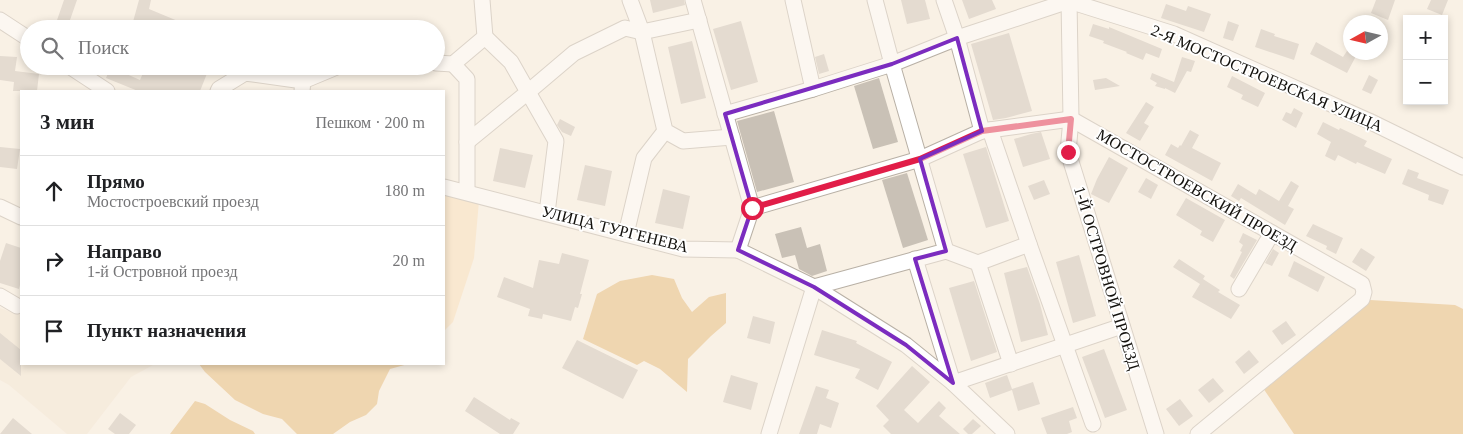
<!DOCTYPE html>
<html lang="ru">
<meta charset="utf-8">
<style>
body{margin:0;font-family:"Times New Roman",serif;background:#f2f2f2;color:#202124}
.controls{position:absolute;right:15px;top:15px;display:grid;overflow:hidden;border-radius:0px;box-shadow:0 2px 8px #0003}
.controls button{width:45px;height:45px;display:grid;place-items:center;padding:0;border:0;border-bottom:1px solid #e0e0e0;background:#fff;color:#202124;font:25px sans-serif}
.compass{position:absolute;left:1343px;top:15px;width:45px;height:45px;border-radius:50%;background:#fff;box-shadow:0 2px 8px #0003;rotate:262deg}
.stop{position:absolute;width:15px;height:15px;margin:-11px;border:4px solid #e11d48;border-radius:50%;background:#fff}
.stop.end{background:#e11d48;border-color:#fff;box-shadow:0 1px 5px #0008}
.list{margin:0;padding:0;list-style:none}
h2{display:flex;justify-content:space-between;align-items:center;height:65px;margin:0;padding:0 20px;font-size:21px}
h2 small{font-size:16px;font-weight:400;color:#757577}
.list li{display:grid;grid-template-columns:32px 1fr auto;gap:15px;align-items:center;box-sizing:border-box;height:70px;padding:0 20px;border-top:1px solid #e0e0e0}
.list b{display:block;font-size:19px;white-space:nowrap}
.list p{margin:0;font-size:16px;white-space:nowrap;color:#757577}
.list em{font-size:16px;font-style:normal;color:#757577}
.icon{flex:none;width:28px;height:28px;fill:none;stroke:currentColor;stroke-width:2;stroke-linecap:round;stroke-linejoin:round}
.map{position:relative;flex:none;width:1463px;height:434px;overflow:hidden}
.search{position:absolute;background:#fff;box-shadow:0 2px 8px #0003;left:20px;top:20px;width:425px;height:55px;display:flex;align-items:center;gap:12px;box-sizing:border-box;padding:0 18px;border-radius:28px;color:#757577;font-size:19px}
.panel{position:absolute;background:#fff;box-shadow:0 2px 8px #0003;left:20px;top:90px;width:425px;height:275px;border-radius:0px}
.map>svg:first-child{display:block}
.built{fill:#f2e6d3}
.green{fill:#f9deb7}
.forest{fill:#e2b56f}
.building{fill:#c9c1b6}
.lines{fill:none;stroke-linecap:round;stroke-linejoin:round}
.minor-casing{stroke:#b8b0a5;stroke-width:17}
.minor{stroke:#fff;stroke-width:15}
.route{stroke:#e11d48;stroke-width:6}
.marked{fill:none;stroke:#7b2cbf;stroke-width:4;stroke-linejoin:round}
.labels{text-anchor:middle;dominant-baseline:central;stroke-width:4;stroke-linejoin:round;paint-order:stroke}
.street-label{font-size:16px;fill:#13110d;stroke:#fff}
</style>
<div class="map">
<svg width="1463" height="434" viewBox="0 0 1463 434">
<rect width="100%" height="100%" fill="#f9f1e5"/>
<polygon class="built" points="21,305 21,364 155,364 131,377 87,434 67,434 9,385 0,380 0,308 14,313"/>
<polygon class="green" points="444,193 479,201 474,258 453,322 444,331"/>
<g class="forest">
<polygon points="652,275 674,279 682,298 692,312 709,297 726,293 726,323 711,336 688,359 687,392 660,369 644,361 637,365 583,339 597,294 620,281"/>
<polygon points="1370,300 1455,305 1463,309 1463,434 1294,434 1263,388"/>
<polygon points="199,364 408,364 390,369 379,391 377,404 366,415 350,422 333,434 297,434 282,419 263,414 235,400 205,372"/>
<polygon points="195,401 205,404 230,420 253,431 255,434 170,434"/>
</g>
<g class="building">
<polygon points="64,0 77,0 70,20 91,28 91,29 64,29 55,26"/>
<polygon points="139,0 151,0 149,9 197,29 163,29 145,22 143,29 131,29"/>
<polygon points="650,0 684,0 685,5 653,13"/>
<polygon points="901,0 925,0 930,19 907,24"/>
<polygon points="962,0 992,0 996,9 969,19"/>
<polygon points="1376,0 1395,0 1388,20 1371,13"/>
<polygon points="1431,0 1448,0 1442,15 1427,9"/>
<polygon points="1166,4 1186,11 1188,6 1211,14 1204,32 1161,18"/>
<polygon points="741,21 758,82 731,90 713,29"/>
<polygon points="1228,21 1239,25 1233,41 1223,38"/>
<polygon points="1093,24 1109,29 1109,27 1162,49 1159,58 1146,53 1143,60 1126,53 1127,52 1103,43 1104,41 1089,36"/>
<polygon points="1261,29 1275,34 1274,36 1299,44 1294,60 1255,47"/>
<polygon points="1009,33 1032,111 1006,118 993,120 971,44"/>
<polygon points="692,41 706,98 681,104 668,47"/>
<polygon points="1316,42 1343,57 1347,51 1356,56 1347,73 1310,54"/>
<polygon points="824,54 829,71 819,74 815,57"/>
<polygon points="0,56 17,57 15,71 39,74 37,91 13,91 14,82 0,80"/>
<polygon points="1182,57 1195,61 1191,72 1187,71 1175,93 1165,88 1165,89 1155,86 1157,83 1150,79 1152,73 1174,82"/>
<polygon points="111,66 117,66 123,69 122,72 140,80 146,66 210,66 200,91 138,91 106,78"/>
<polygon points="1369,75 1378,80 1371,94 1362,90"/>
<polygon points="1232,76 1265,93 1258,107 1241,99 1243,95 1227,87"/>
<polygon points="879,78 898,142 873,149 854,86"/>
<polygon points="1106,78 1120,86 1095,90 1093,80"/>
<polygon points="1146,102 1154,107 1144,123 1149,126 1140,141 1126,133"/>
<polygon points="1294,108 1303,113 1296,128 1282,120 1286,112 1291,114"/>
<polygon points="774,111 794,182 757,192 737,121"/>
<polygon points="560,119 575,127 571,136 562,132 557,125"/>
<polygon points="1323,122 1339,130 1340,128 1367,141 1364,146 1392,159 1385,174 1357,162 1356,164 1338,155 1335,161 1325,156 1331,142 1317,134"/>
<polygon points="1190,130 1199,135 1192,148 1221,163 1212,181 1165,155 1171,144 1178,148 1180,145 1181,146"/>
<polygon points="1041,132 1050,159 1023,167 1014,139 1031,134"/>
<polygon points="0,147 20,149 17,169 0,167"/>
<polygon points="986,147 1009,221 986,228 963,154"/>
<polygon points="500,148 533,155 525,188 493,181"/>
<polygon points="1109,157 1128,168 1109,203 1091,194 1097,179"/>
<polygon points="585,165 612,171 605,206 577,200"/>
<polygon points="1408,169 1419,173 1417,178 1449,190 1443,205 1428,200 1429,195 1402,184"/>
<polygon points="907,173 928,240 903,248 882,180"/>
<polygon points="1146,178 1158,185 1151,199 1138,192"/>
<polygon points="1044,180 1050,194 1034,200 1028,186"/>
<polygon points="1291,181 1299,186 1288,206 1294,209 1285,225 1241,198 1239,201 1231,196 1238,184 1256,195 1259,189 1279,201"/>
<polygon points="663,189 690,196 683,229 655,223"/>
<polygon points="1186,198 1225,220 1213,242 1200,235 1202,231 1176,215"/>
<polygon points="1313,224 1343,238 1336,254 1326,249 1327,246 1306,236"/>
<polygon points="801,227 807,248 820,244 827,271 812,276 799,269 795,255 782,258 775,234"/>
<polygon points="1243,233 1257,240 1234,279 1230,276 1242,252 1240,251 1243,245 1239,242"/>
<polygon points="6,243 21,248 21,281 19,289 0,283 0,261"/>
<polygon points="1361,248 1375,257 1366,271 1352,262"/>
<polygon points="1273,249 1279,253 1272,266 1265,263"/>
<polygon points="562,253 589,260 580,294 582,294 578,308 575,307 571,321 543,314 542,319 528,316 530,309 497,297 504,277 533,288 539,260 559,264"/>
<polygon points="1079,255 1096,316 1073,323 1056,262"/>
<polygon points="1179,259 1205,276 1203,279 1220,290 1218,292 1240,305 1231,319 1192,297 1200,284 1173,267"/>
<polygon points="1294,261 1325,277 1318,292 1288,276"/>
<polygon points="1027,267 1040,304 1048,335 1021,342 1004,273"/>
<polygon points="974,281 997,352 971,361 949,288"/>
<polygon points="753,316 775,322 770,344 747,338"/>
<polygon points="1286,321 1296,335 1282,345 1272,331"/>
<polygon points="822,330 857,341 856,343 892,362 878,390 855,378 860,369 814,355"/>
<polygon points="0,333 21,350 21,376 0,359"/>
<polygon points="577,340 638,370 623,399 562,368"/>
<polygon points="1104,349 1127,410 1105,418 1082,357"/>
<polygon points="1249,350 1259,362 1244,374 1235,362"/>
<polygon points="912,366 930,382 904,410 918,423 939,401 946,408 939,416 960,434 891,434 883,426 889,420 876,406"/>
<polygon points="731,375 758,383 751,410 723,402"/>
<polygon points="1007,375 1012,389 1033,382 1040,404 1018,411 1012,390 990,398 985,383"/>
<polygon points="1213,378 1224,391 1209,403 1198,390"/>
<polygon points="816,386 829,390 826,398 839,403 831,428 820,424 817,434 799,434"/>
<polygon points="474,397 510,420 511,418 520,423 513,434 500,434 465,411"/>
<polygon points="1180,399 1193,416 1179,426 1166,409"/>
<polygon points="1073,407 1077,418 1069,421 1072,432 1067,434 1047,434 1041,418"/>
<polygon points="120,413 136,425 129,434 115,434 108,429"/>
<polygon points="13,418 32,434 0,434"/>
<polygon points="973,419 981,426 972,434 968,434 963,429"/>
</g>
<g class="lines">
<defs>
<g id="minor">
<polyline points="630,0 642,32 665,131 683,141 732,137"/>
<polyline points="793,0 813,89"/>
<polyline points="944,0 957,38 982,131"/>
<polyline points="1069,0 1071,119 1068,152 1156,434"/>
<polyline points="0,20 29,39"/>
<polyline points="436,63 453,64 485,37 482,0"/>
<polyline points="453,64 467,79 467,192"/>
<polyline points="69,66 107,91"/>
<polyline points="218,91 219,89 245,73 303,81"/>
<polyline points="302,91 303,81 339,66"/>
<polyline points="725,114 813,89 892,64 957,38 1069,1 1174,34 1369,121 1463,167"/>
<polyline points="990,130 1029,244"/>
<polyline points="467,142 528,92 511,62 485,37"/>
<polyline points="444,187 683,249 738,250 752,208 693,0"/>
<polyline points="0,207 21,217"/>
<polyline points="752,208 920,159 982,131 1071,119 1362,284 1364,292 1362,299 1198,434"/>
<polyline points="547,213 556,141 528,92 574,53 625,28 642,32 699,20"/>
<polyline points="626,234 644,158 665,131"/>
<polyline points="738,250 814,287 906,345 953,383 1007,434"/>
<polyline points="946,251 978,263 1011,364"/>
<polyline points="915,259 953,383 1122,326"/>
<polyline points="978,263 1029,244 1093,424"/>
<polyline points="1239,289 1272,233"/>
<polyline points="0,296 17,306"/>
<polyline points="769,434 814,287 946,251 892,64 875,0"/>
</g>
</defs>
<use href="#minor" class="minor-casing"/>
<use href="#minor" class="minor"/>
</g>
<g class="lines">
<polyline class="route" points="752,208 920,159 982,131 1071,119 1068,152"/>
</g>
<path d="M0 0H1463V434H0ZM957,38L982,131L920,159L946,251L915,259L953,383L906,345L814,287L738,250L752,208L725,114L892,64Z" fill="#f9f1e5" fill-opacity=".55" fill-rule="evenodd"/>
<path class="marked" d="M957,38L982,131L920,159L946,251L915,259L953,383L906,345L814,287L738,250L752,208L725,114L892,64Z"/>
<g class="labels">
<g class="street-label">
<text transform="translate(1267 78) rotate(23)">2-Я МОСТОСТРОЕВСКАЯ УЛИЦА</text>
<text transform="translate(1197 190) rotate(30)">МОСТОСТРОЕВСКИЙ ПРОЕЗД</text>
<text transform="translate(615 229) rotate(14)">УЛИЦА ТУРГЕНЕВА</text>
<text transform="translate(1107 278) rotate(73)">1-Й ОСТРОВНОЙ ПРОЕЗД</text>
</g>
</g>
</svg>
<div class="controls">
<button>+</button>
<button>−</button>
</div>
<svg class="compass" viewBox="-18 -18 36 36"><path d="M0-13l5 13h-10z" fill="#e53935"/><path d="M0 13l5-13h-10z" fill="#757577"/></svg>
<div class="stop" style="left:752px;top:208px"></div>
<div class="stop end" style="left:1068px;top:152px"></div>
<div class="search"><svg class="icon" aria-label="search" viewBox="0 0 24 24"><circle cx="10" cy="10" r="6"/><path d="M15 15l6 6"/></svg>Поиск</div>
<section class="panel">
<h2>3 мин<small>Пешком · 200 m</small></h2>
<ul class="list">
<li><svg class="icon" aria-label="ahead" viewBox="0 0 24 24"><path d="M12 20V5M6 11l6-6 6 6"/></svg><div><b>Прямо</b><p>Мостостроевский проезд</p></div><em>180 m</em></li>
<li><svg class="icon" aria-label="right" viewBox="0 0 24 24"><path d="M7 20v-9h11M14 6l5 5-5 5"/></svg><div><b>Направо</b><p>1-й Островной проезд</p></div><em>20 m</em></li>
<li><svg class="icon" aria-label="arrive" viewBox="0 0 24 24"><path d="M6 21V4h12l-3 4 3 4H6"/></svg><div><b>Пункт назначения</b></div></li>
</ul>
</section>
</div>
